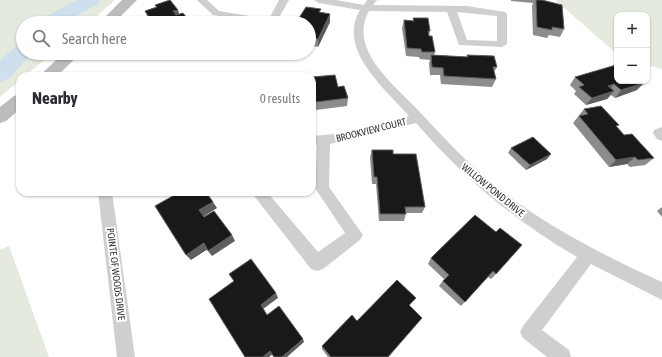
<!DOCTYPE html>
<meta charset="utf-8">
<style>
body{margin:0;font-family:"Asap Condensed",sans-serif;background:#f7f7f7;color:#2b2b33}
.controls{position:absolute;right:12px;top:12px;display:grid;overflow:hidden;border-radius:8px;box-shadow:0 1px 3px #0004}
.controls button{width:36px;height:36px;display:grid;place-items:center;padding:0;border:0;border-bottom:1px solid #e1e1e2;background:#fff;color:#2b2b33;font:20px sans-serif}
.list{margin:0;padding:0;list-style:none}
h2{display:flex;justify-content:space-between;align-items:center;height:52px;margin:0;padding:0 16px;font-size:17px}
h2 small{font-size:13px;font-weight:400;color:#7c7c81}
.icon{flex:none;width:22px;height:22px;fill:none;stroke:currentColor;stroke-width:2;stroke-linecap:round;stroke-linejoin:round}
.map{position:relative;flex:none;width:662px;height:357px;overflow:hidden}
.search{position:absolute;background:#fff;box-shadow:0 1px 3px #0004;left:16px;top:16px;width:300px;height:44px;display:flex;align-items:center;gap:10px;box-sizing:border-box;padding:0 14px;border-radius:22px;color:#7c7c81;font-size:15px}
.panel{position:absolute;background:#fff;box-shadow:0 1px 3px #0004;left:16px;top:72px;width:300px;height:124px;border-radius:12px}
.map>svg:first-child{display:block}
.green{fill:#e4ebde}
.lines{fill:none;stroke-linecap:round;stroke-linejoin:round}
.river{fill:#cedfed;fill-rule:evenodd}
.street{fill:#cfcfcf;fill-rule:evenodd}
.secondary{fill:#bcbcbc;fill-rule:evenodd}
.wall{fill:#8c8c8c}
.shaded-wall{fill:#5e5e5e}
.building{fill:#191919;stroke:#5e5e5e}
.labels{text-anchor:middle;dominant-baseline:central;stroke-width:4;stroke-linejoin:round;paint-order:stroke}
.street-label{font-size:10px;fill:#323232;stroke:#fff}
</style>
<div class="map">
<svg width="662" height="357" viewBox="0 0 662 357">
<rect width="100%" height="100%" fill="#fff"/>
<g class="green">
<polygon points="0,0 115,0 89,23 23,23 23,53 53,53 25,76 20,76 20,80 0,97"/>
<polygon points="555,0 662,0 662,69 647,65 647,15 617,15 617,54"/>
<polygon points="9,246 49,357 0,357 0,250"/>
</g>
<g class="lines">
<g class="river">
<polygon points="77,0 100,0 98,4 63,23 38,23 41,19"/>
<polygon points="23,45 23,53 33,53 8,79 0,82 0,61 15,47"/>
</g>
<g class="street">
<polygon points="197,0 207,0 219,11 269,19 279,0 289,0 276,23 260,23 213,15"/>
<path d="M314,0H336L364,5L367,0H377L373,5L467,6L505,12L507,14V44L502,47L459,45L447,12L369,11C348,48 392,83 415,107C438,131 460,156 486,178C538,222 600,254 662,282V300L591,264L542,330L569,350L571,357H547L523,338L520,332L523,326L577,257C513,220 464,178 416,123L330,144L329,187L363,235L360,240L323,269L317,271L311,269L251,192H267L318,252L345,233L315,188L317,145L312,146V136L334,134L409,116C386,90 336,49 360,10L319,3ZM457,12L497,16V41L467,40Z"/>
<polygon points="662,127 662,141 657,139 653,133 654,130"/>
<polygon points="98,192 112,192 135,357 117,357"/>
</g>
<g class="secondary">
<polygon points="122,0 137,0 114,23 99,23"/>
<polygon points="64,53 81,53 57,76 39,76"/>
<polygon points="20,94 20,109 6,121 0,123 0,107 14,96"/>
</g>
</g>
<g class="wall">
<polygon points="511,0 542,0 564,29 560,37 549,35 547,38 533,35 532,6 533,3 511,1"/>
<polygon points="155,5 178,10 179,14 191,23 151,23 148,19 145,11 156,7"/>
<polygon points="321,12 330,22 318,47 309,45 309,23 293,23 299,22 299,18"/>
<polygon points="413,18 430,31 429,36 435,52 434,55 466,57 467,55 497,67 494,72 496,79 492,87 441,84 440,75 430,75 429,63 430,60 420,59 419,57 406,56 402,28 404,20 413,21"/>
<polygon points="238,53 270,53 267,58"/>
<polygon points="616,65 637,90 615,98 611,95 607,99 586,105 574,94 576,91 570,85 575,77"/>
<polygon points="312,77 338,87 348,98 347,106 316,110 314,101 312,102"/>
<polygon points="584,109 617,127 624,135 654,158 645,165 630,167 627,164 609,167 573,123"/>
<polygon points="511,148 551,154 547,159 526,170 508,153"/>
<polygon points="372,150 393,154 425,207 422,213 406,213 404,221 379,221 376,184 372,184 370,157"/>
<polygon points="662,207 662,217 657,211"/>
<polygon points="475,215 496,274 491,279 488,277 461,306 439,286 444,279 428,264 431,258"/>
<polygon points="416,298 410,305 388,357 328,357 322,349 322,346 357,321"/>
</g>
<g class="shaded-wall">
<polygon points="178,10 180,18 176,19 173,11"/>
<polygon points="330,14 330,22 318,47 318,39"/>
<polygon points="266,53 270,53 267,58"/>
<polygon points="644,83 637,90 615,98 621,90"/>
<polygon points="614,84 608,92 608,86"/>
<polygon points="614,91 607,99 586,105 592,98"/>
<polygon points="551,154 547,159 526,170 530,165"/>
<polygon points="635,157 627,164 609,167 616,160"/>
<polygon points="213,202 217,208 203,217 199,210"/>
<polygon points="232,235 235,241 212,256 208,251"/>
<polygon points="204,243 208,249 191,260 186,255"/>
<polygon points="276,293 278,298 263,309 261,305"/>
<polygon points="303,339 304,342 287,357 282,357"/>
<polygon points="270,351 273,354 269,357 263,357"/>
</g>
<g class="building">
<polygon points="170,0 178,10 173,11 176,15 183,13 191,23 153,23 145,11 157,7 155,5"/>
<polygon points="536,0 542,0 562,5 564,29 552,27 552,30 537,27"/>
<polygon points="306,7 321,9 319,12 330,14 318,39 309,37 309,23 293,23 294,21 304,23 306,19 299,18"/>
<polygon points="413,18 428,18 430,31 428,31 429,36 432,36 435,52 422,52 421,49 407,48 404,20 414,21"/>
<polygon points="431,55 468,57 467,55 494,56 497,67 493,67 496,79 444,76 443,68 432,67"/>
<polygon points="616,65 617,66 617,81 642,81 644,83 621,90 614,84 608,86 614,91 592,98 579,87 584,85 575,77"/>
<polygon points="335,75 338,87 344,86 348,98 316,102 314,94 312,94 312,77"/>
<polygon points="601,106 619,125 616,126 624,135 632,134 654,158 638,160 635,157 616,160 579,116 588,114 584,109"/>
<polygon points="533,137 551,154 530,165 511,148"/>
<polygon points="372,150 393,150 393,154 416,154 425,207 405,207 406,214 380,214 377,177 374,177"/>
<polygon points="178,192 206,192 213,202 199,210 204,217 214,211 232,235 208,251 204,243 186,255 155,206 178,193"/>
<polygon points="475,215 496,232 500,228 522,245 496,274 493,271 465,302 443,281 449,275 431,258"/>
<polygon points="251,259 276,293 261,305 267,315 279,306 303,339 282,357 274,357 270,351 263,357 245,357 209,299 234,281 229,274"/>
<polygon points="397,280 416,298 409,305 422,318 388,357 331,357 322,346 352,315 357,321"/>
</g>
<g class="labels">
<g class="street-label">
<text transform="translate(371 130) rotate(-14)">BROOKVIEW COURT</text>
<text transform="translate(493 190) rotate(39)">WILLOW POND DRIVE</text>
<text transform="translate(116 274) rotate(83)">POINTE OF WOODS DRIVE</text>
</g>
</g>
</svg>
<div class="controls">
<button>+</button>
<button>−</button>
</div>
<div class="search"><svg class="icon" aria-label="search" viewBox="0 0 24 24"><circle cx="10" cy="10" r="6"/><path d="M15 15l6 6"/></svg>Search here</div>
<section class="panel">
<h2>Nearby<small>0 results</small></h2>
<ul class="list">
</ul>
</section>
</div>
